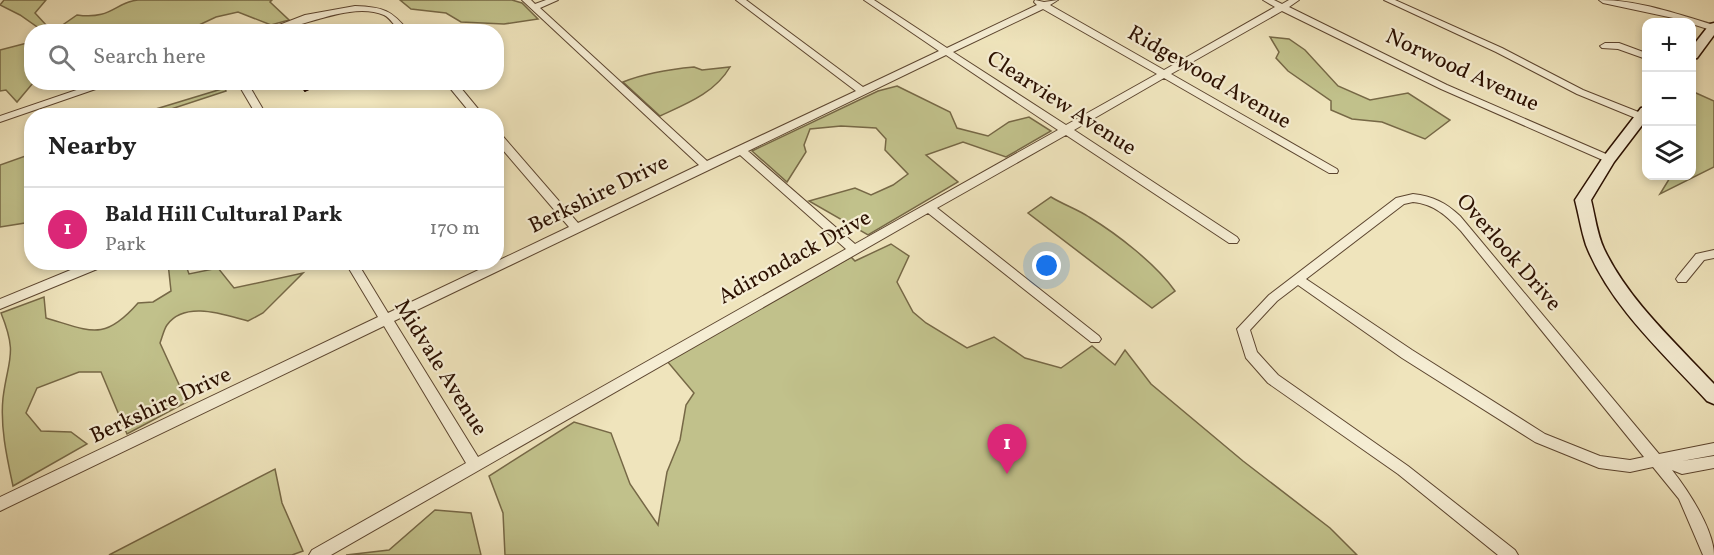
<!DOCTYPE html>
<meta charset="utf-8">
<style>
body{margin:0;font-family:Vollkorn,serif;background:#f6f6f6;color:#222}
.controls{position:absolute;right:18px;top:18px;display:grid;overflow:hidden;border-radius:12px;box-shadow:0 3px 9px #0003}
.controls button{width:54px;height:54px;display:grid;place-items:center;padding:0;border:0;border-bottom:2px solid #e0e0e0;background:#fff;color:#222;font:30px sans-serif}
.you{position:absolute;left:1047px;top:266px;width:21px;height:21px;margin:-15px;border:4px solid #fff;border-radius:50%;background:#1a73e8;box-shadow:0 0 0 9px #1a73e833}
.badge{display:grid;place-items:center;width:39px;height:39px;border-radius:50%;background:#db2777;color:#fff;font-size:20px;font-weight:700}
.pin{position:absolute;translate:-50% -50px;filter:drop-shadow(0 2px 3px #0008)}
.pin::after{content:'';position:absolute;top:32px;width:21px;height:18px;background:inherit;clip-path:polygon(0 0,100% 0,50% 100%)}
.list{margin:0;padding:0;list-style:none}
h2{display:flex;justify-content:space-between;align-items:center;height:78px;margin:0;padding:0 24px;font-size:26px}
h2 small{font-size:20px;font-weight:400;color:#767676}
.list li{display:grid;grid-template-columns:39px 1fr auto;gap:18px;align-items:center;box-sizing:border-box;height:84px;padding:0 24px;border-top:2px solid #e0e0e0}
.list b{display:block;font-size:22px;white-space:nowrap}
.list p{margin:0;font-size:20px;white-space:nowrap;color:#767676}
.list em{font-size:20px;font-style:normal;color:#767676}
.icon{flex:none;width:33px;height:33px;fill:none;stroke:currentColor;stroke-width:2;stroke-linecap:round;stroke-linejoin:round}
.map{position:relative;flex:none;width:1714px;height:555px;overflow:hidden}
.search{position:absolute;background:#fff;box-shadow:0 3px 9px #0003;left:24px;top:24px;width:480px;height:66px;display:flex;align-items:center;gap:15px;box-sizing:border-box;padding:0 21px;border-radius:24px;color:#767676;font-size:22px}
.panel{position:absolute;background:#fff;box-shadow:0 3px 9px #0003;left:24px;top:108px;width:480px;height:162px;border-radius:24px}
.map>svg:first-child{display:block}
.green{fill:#c1c18b;stroke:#766846;stroke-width:1.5}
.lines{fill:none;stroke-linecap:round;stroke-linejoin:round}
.street-casing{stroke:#5c452f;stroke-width:2}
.secondary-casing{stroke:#2b1000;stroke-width:3}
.street{fill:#f5edd3;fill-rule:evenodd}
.secondary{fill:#f5edd3;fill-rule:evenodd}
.wall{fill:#c5896d;stroke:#2b1000;stroke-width:1.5}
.shaded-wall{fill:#a06f59;stroke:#2b1000;stroke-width:1.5}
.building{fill:#e59f7f;stroke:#2b1000;stroke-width:1.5}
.labels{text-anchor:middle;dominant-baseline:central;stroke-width:4.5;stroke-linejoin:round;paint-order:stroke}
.street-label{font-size:22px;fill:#2b1000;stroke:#f5edd3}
</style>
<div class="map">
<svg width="1714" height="555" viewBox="0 0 1714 555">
<rect width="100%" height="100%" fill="#efe4bc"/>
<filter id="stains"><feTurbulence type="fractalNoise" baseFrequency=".00333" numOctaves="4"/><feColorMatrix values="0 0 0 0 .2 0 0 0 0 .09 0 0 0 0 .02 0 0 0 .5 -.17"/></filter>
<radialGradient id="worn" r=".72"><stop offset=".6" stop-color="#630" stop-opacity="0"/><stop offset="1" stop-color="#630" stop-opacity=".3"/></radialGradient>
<g class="green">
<path d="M4,0H46L35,13L47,26H61L77,15C112,20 115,2 138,0C182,0 227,0 272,0L270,2L289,20L271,25L238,12L216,17L199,25L149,31H43L20,15L0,5Z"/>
<polygon points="400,0 512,0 522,3 538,19 504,24 461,22 446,13 411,9"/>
<polygon points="1270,37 1289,39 1305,50 1338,86 1370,100 1408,93 1450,120 1425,139 1382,122 1352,119 1331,110 1331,101 1288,71 1276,58 1279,52"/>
<polygon points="31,42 33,83 17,102 6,90 0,91 0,50"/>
<path d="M694,67L702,70L730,67C715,93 686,104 660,116L623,82C643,74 672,69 694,67Z"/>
<polygon points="897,86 950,112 957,128 988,136 1009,122 1029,117 1051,131 1006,157 963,142 926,155 958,182 868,235 809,201 855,188 871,195 893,185 908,174 885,150 886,139 876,128 841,126 810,129 804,145 806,152 787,182 752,151 878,91"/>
<polygon points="225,88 226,91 153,115 136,115"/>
<polygon points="1696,93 1714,101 1714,167 1660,194 1671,176 1692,176 1692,98"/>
<polygon points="31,154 31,222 0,227 0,165"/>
<path d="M1051,197C1064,205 1077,209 1089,217C1117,234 1156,264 1175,291L1152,308L1028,213Z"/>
<polygon points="891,244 909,256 897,282 913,312 926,323 967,348 994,337 1025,358 1061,368 1092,346 1115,365 1125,350 1151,384 1243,461 1330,528 1357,555 505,555 503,513 489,476 574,422 611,433 630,484 658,525 667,472 680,440 686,405 694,393 667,361 851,257 855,261"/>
<path d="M168,263H185L189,274L218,268L234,288L303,273L263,313L248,321C225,315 185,300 167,325C164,329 162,338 160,343L187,402L127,434L101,372H79L37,388L26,413L41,431L71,432L87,444L13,486C7,458 0,427 3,398C8,358 18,355 1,313L44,297L46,318C91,331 104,342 138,303L153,302L171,291Z"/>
<polygon points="275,469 282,503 303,551 292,555 109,555"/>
<polygon points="435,510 471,513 481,555 346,555 389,550"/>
</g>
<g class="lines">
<defs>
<g id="street">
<path d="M522,0H531L535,4L546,0H558L540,8L707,161L856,91L736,0H746L863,87L939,51L864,0H874L947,48L1037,5L1034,2L1035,0L1044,2L1058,0L1050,5L1164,70L1275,7L1263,0H1274L1282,4L1289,0H1299L1289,7L1447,85L1613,157L1614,159L1609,162L1605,161L1441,89L1282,11L1171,74L1337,169L1338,171L1337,173H1329L1164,78L1074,130L1237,237L1239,240L1237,243H1229L1066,135L937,208L1099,336L1101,339L1099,342H1091L928,213L331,555H309L312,550L466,463L384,326L0,511V497L378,317L345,262H357L388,313L569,227L496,142V132L500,133L578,223L699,165ZM1043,9L1157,74L1066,125L953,52ZM946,55L1058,130L855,244L748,151ZM740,155L846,249L478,457L394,321Z"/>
<polygon points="1384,0 1395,0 1502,48 1583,90 1646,115 1646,118 1642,120 1638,119 1577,94 1496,52"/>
<path d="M1599,0C1638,0 1677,14 1714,25V31L1692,24V22L1603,3Z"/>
<path d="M355,6C383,7 392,10 409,32H400C395,26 390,18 384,15C349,0 296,32 261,32L305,15Z"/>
<polygon points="1605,43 1619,43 1646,53 1646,59 1618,49 1602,48 1600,46"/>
<polygon points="100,82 116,82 0,122 0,116"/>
<polygon points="237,82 247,82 267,116 257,116"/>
<polygon points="445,82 456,82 484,116 473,116"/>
<path d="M1413,194C1433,196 1446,203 1460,216L1659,454L1714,443V455L1682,461L1714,456V468L1682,474L1672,470C1688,490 1714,530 1714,555H1703L1679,499L1653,467L1630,472L1599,468L1535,442L1402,358L1298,285L1277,301L1250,330L1257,352L1278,375L1408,466L1515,550L1518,555H1498L1398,474L1268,383L1246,358L1237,329L1269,295L1396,198ZM1413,202C1434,204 1447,216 1461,231L1644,457L1630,460L1600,456L1545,434L1412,350L1306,279L1404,204Z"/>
<polygon points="1714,250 1714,258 1704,260 1686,282 1678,282 1676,279 1678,276 1696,254"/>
<polygon points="90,262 109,262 107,265 0,309 0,299"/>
</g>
<g id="secondary">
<polygon points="1714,23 1714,35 1697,58 1692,59 1692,47 1710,24"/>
<path d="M1646,107V120L1614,162L1591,200C1595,216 1597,234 1604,249C1629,301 1675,342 1714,384V404L1707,401C1664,354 1610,306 1586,245C1581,230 1579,215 1575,200L1604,156L1641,108Z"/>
</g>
</defs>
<use href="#street" class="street-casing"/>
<use href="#secondary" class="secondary-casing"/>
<use href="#street" class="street"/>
<use href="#secondary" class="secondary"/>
</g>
<polygon class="wall" points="297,82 316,82 318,85 305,91"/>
<polygon class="shaded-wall" points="309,82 316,82 318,85 305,91 303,85"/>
<polygon class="building" points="300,82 309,82 303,85"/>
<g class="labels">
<g class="street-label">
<text transform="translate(1462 71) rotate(25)">Norwood Avenue</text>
<text transform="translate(1209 78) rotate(30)">Ridgewood Avenue</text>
<text transform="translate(1061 104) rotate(33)">Clearview Avenue</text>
<text transform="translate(599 195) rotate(-26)">Berkshire Drive</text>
<text transform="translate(1508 253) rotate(49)">Overlook Drive</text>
<text transform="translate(795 258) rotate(-29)">Adirondack Drive</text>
<text transform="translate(440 368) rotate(58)">Midvale Avenue</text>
<text transform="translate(161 406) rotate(-25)">Berkshire Drive</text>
</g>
</g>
<rect width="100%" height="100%" filter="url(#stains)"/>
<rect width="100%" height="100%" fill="url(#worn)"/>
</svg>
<div class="controls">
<button>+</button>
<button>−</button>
<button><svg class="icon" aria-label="layers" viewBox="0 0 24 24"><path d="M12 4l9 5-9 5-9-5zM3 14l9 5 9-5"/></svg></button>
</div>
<div class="you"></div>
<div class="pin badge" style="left:1007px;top:474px">1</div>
<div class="search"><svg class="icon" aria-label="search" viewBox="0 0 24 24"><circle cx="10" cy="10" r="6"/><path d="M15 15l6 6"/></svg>Search here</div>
<section class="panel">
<h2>Nearby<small></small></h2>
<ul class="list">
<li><span class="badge">1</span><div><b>Bald Hill Cultural Park</b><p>Park</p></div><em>170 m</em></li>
</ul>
</section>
</div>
